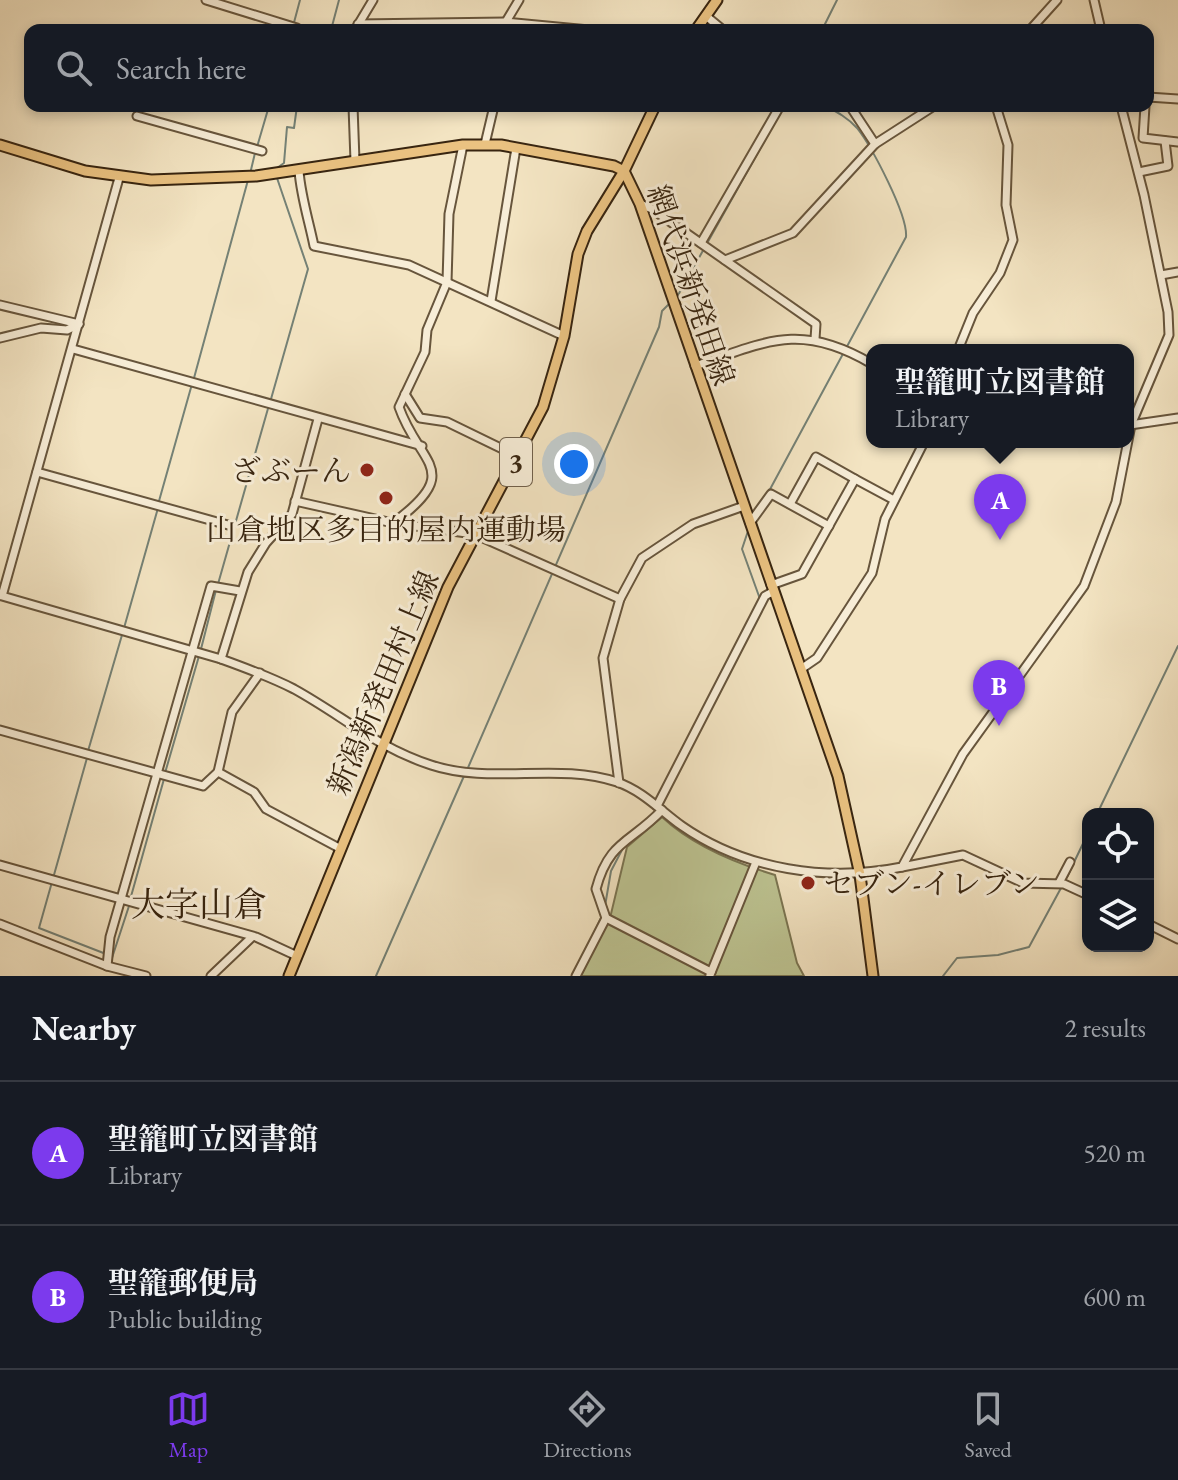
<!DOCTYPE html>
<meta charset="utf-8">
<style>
body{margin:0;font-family:"EB Garamond","Noto Serif JP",serif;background:#20242c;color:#f1f3f6}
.controls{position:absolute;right:24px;bottom:24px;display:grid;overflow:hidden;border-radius:16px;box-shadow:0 4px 12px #0003}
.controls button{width:72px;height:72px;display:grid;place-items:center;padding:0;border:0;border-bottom:2px solid #363941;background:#171b24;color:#f1f3f6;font:40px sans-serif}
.you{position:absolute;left:574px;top:464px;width:28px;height:28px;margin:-20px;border:6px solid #fff;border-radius:50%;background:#1a73e8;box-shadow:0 0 0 12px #1a73e833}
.badge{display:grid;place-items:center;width:52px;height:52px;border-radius:50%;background:#7c3aed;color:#fff;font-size:26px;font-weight:700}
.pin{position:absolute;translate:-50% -66px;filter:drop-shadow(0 2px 4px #0008)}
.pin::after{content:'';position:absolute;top:42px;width:28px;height:24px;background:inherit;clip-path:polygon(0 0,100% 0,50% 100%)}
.popup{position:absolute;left:866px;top:344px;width:268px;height:104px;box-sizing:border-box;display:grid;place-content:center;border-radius:16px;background:#171b24;filter:drop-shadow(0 2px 6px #0005);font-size:26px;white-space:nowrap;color:#9ea1a6}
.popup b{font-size:30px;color:#f1f3f6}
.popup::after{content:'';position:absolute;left:50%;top:100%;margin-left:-16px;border:16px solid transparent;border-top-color:#171b24}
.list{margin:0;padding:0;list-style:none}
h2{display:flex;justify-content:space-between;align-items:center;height:104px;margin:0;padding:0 32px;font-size:34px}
h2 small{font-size:26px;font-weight:400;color:#9ea1a6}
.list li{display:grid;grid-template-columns:52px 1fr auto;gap:24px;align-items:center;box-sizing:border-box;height:144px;padding:0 32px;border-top:2px solid #363941}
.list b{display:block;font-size:30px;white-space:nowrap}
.list p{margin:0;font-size:26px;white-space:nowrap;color:#9ea1a6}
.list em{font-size:26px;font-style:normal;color:#9ea1a6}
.icon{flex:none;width:44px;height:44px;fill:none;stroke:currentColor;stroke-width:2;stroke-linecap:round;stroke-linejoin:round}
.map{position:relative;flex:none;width:1178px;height:976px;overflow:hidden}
.search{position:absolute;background:#171b24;box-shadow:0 4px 12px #0003;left:24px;right:24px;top:24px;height:88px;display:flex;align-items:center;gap:20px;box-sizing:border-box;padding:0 28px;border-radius:16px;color:#9ea1a6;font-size:30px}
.sheet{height:392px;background:#171b24}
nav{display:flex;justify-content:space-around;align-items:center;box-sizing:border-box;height:112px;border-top:2px solid #363941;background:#171b24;font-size:22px;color:#9ea1a6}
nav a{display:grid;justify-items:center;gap:4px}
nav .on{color:#7c3aed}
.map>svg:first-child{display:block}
.green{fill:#bdc492;stroke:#7a7451;stroke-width:2}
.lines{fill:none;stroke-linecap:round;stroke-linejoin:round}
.stream{stroke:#758175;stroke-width:2}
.minor-casing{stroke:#67553c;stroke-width:11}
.major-casing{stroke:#382510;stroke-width:13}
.minor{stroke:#f7edd7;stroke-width:7}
.major{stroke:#eac281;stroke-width:9}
.poi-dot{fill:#8f2418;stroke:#f7edd7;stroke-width:3}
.labels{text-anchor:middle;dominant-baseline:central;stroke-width:6;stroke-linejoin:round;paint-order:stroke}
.shield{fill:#f7edd7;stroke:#71614c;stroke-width:2}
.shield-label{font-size:28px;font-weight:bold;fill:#382510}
.street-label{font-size:30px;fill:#382510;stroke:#f7edd7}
.poi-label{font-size:30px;fill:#382510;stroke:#f7edd7;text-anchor:end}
.quarter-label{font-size:34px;fill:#382510;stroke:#f7edd7}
</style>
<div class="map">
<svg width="1178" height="976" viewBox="0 0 1178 976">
<rect width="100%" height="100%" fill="#f3e4c2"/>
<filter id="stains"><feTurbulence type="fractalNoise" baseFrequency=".0025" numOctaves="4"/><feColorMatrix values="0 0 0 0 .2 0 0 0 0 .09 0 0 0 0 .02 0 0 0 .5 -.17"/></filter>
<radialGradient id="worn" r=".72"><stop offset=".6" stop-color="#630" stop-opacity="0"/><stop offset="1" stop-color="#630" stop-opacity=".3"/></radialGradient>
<path class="green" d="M662,817C693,846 735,863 775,875L797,963L804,976H580L611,914L627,847Z"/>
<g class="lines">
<g class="stream">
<polyline points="292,30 300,0"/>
<polyline points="331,30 339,0"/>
<polyline points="822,30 837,0"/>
<polyline points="257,147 269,106"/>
<polyline points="277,168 284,163 287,127 294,128 297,106"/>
<polyline points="250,174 255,153"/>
<polyline points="677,297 784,106"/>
<polyline points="194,378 248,180"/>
<polyline points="271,399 308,269 277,178"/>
<path d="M768,493L906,237C908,215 872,147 857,128C848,118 837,112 826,106"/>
<polyline points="159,501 192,384"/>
<polyline points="748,531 742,549 760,599"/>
<polyline points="218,584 269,405"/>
<polyline points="124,628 158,508"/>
<polyline points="201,649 216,590"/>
<polyline points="88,751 122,635"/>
<polyline points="87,758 39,928 106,954"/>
<polyline points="467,770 659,327 662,311 669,304"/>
<polyline points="165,773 199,656"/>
<polyline points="1097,814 1178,646"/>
<polyline points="1067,877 1088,833"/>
<polyline points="130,900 164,779"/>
<polyline points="605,906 611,871 623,848"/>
<polyline points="591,939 602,916"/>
<polyline points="110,964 129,906"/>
<polyline points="376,976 464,776"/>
<polyline points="943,976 957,958 998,955 1029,947 1061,888"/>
</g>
<defs>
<g id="minor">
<polyline points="206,0 297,28"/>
<polyline points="1094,0 1101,30"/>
<polyline points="706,16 723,30"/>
<polyline points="358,24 505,22 589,30"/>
<polyline points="355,30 373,0"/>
<polyline points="501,30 519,0"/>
<polyline points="1030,30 1057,0"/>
<polyline points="1148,97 1178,99"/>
<polyline points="353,106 355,161"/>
<polyline points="850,106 875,144"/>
<polyline points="1145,106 1143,138 1178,142"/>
<polyline points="137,116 262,151"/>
<polyline points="485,144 494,106"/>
<path d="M299,171C301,197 309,221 314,246L409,265L564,336"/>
<polyline points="1139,172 1168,166 1165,141"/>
<polyline points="119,178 2,596 221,659"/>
<polyline points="640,204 652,209 816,324 815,339"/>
<polyline points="701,243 780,106"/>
<polyline points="725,260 793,233 875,144 934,106"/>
<polyline points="1161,275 1178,272"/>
<polyline points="491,301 516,148"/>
<polyline points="0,305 79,324"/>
<polyline points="0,338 41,328 67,330 79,324"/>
<polyline points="73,349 422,446"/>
<polyline points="958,350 973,313 1000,273 1013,240 1006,205 1008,145 996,106"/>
<path d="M695,366C767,341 801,322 872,364"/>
<polyline points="405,394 420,418 447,422 519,457"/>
<path d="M318,419L292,514L266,543L248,572L221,659C246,668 271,677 294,689C343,716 376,747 431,765C491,785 558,762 617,782C643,791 661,811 682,826C745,870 828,882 902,867L963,754L1084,586L1116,502L1131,425L1169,335L1168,312L1144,195L1121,106"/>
<polyline points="1130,425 1178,418"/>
<polyline points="37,472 228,525"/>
<polyline points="295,501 393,523 474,534 620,599"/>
<polyline points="790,504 816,457 855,479"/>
<path d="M393,523C465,470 419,465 399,407L425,352L427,330L447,282L449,214L463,145"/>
<polyline points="750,523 771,494 829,526"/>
<polyline points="771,585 802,574 855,479 894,500"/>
<polyline points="801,669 817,658 872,573 885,519 924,442"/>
<polyline points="0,730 203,786 218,772 232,712 260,673"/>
<polyline points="218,772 254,792 266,809 341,849"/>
<polyline points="619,783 603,658 620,599 642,558 693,524 744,506"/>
<polyline points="657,806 765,596 774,591"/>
<path d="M662,810C631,843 609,840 596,889L606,918L711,972"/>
<polyline points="0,865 256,937 297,956"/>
<polyline points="902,867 963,855 1023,883 1064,884 1088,895"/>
<polyline points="1059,883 1070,862"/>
<polyline points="0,924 107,966 146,976"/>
<polyline points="1148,924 1178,939"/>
<polyline points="107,966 110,937 211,586 240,591"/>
<polyline points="710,975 756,862"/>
<polyline points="211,976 252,937"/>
<polyline points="576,976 606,918"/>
</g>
<g id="major">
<polyline points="696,30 717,0"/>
<polyline points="0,145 85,171 151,180 256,176 463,145 501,145 614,166 624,171 640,204 838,776 860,875 873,976"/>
<polyline points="289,976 448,587 543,407 564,336 578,254 587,231 624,171 655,106"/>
</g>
</defs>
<use href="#minor" class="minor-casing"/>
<use href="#major" class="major-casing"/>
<use href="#minor" class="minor"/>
<use href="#major" class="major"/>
</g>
<g class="poi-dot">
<circle cx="367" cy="470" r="8"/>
<circle cx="386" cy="498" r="8"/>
<circle cx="808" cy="883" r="8"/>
</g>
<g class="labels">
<rect class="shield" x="500" y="438" width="32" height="48" rx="6"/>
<g class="shield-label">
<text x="516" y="462">3</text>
</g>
<g class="street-label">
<text transform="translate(691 285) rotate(71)">網代浜新発田線</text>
<text transform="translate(383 683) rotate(-67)">新潟新発田村上線</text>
</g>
<g class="poi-label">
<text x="351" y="470">ざぶーん</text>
<text x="386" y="529" text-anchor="middle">山倉地区多目的屋内運動場</text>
<text x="824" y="883" text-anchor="start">セブン-イレブン</text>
</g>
<g class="quarter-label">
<text x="199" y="904">大字山倉</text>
</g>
</g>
<rect width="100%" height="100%" filter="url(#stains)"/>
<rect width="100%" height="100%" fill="url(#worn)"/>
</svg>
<div class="controls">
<button><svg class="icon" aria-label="locate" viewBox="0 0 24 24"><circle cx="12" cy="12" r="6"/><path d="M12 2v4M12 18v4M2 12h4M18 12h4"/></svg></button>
<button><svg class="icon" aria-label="layers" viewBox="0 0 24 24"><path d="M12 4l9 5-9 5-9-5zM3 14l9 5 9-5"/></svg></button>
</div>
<div class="you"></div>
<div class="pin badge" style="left:1000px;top:540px">A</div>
<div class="popup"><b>聖籠町立図書館</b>Library</div>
<div class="pin badge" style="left:999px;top:726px">B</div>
<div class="search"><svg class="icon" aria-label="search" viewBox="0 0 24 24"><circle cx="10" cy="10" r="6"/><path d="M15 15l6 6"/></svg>Search here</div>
</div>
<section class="sheet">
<h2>Nearby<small>2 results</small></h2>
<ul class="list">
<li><span class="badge">A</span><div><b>聖籠町立図書館</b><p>Library</p></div><em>520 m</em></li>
<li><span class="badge">B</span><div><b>聖籠郵便局</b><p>Public building</p></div><em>600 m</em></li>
</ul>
</section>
<nav>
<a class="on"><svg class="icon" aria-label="map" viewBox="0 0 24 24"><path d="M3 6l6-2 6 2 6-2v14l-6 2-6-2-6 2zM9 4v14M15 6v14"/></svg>Map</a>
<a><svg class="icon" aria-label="directions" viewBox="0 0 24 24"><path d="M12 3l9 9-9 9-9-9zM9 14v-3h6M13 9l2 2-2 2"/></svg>Directions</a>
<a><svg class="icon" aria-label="saved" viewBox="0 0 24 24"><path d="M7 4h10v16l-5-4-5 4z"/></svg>Saved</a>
</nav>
